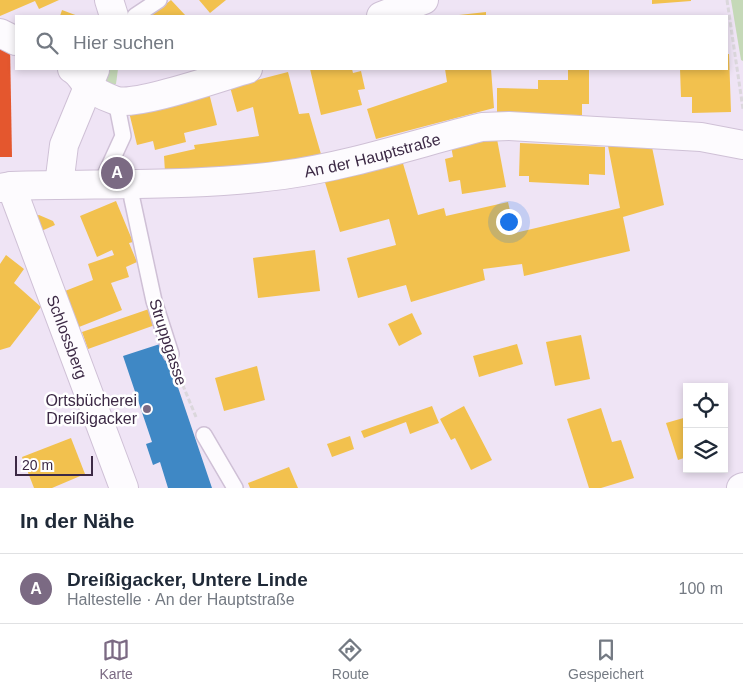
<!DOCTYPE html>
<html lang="de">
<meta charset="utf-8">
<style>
body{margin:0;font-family:Arial,sans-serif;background:#f2f2f3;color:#1f2937}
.controls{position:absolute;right:15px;bottom:15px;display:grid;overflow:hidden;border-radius:0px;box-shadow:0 2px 8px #0003}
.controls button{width:45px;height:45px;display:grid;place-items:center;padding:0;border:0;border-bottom:1px solid #e0e1e3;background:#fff;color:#1f2937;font:25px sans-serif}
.scale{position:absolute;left:15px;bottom:12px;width:78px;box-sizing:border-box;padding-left:5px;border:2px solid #3c2945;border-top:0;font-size:14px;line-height:18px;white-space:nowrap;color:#3c2945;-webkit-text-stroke:4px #fff;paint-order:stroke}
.you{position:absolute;left:508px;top:221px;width:18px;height:18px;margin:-12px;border:4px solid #fff;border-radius:50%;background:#1a73e8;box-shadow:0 0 0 8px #1a73e833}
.badge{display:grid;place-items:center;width:32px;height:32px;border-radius:50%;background:#7b6a83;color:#fff;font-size:16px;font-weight:700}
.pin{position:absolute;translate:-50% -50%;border:2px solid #fff;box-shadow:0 1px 5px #0006}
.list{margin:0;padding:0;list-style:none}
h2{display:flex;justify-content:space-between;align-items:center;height:65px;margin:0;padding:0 20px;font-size:21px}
h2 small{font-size:16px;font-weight:400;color:#747a83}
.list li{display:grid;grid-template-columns:32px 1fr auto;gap:15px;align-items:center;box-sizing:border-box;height:70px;padding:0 20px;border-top:1px solid #e0e1e3}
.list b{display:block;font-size:19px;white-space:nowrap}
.list p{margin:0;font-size:16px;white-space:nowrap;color:#747a83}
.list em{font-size:16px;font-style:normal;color:#747a83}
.icon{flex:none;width:28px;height:28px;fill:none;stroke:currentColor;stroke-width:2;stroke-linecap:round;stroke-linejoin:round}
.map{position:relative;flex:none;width:743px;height:488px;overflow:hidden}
.search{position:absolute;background:#fff;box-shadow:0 2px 8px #0003;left:15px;right:15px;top:15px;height:55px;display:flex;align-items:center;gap:12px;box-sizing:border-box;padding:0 18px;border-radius:0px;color:#747a83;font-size:19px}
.sheet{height:135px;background:#fff}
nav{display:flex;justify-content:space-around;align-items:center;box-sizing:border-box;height:70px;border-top:1px solid #e0e1e3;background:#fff;font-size:14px;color:#747a83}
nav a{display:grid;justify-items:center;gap:2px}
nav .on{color:#7b6a83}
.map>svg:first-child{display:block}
.green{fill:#c5d9b8}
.homes{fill:#f2c14e}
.shops{fill:#e4572e}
.schools{fill:#3f88c5}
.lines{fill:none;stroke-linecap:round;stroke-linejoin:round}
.lane-casing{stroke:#cfc0d6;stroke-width:18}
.street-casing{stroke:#cfc0d6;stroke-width:30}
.path{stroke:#dbd7dc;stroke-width:3;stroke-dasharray:5 2.5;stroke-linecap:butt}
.lane{stroke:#fdfbfe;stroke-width:15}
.street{stroke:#fdfbfe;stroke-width:28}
.poi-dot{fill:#7b6a83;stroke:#fff;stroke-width:2}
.labels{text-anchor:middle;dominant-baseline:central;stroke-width:5;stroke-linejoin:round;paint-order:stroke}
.street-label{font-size:16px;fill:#3c2945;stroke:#fff}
.poi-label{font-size:16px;fill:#3c2945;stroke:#fff;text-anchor:end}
</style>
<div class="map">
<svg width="743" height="488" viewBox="0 0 743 488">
<rect width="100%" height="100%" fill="#efe4f5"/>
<g class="green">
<polygon points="731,0 743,0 743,61 741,60"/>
<polygon points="103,69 118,69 116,84 112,86 103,85"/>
</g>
<g class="homes">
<polygon points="0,0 59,0 39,9 35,1 0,16"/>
<polygon points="171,0 186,16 151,16"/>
<polygon points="199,0 226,0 210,13"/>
<polygon points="652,0 691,0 691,1 652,4"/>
<polygon points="62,10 78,16 60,16"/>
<polygon points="486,12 486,16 459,16 459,15"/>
<polygon points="727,54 729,54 731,112 692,113 692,97 681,97 680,69 727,69"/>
<polygon points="310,69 352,69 353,73 361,71 365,89 358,90 362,105 321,115"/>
<polygon points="445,69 491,69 494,108 376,139 367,109 447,82"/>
<polygon points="568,69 589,69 589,104 582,104 582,115 497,114 497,88 538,89 538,80 568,80"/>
<polygon points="288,72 299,114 309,113 321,154 280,162 165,172 164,156 195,149 194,145 259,136 253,107 237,112 230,87"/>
<polygon points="209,93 217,125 184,133 186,142 155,150 153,141 137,145 129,112"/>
<polygon points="497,139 506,187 462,194 460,180 449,182 445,159 453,157 451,146"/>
<polygon points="520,143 605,147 605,175 589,174 589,185 529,182 529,176 519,176"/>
<polygon points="608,146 652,147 664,205 623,217 630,251 524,276 522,264 483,269 485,280 411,302 406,285 358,298 347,258 396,245 389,219 340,232 324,179 402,160 418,215 444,208 446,216 508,202 515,233 620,208"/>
<polygon points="116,201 133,242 129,243 137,262 126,267 129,277 111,283 122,310 79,327 65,291 93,280 88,264 114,255 112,250 97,257 80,216"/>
<polygon points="39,215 53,221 55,225 39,232 33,217"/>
<polygon points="315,250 320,291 258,298 253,258"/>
<polygon points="6,255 24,269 14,283 41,307 10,347 0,350 0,264"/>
<polygon points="149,309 155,325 88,349 82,332"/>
<polygon points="412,313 422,334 399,346 388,324"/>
<polygon points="581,335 590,379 555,386 546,342"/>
<polygon points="517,344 523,364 479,377 473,356"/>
<polygon points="257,366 265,400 224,411 215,378"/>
<polygon points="432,406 439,423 410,434 406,422 364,438 361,431"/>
<polygon points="464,406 492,460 471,470 455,438 451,440 440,419"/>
<polygon points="601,408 612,442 621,440 634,478 601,488 589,488 567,419"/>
<polygon points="687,417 687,457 678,460 666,423"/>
<polygon points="350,436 354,449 332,457 327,444"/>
<polygon points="71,438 85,474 52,488 34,488 22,457"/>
<polygon points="289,467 298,488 250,488 248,483"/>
</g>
<polygon class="shops" points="0,44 10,44 12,157 0,157"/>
<polygon class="schools" points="163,343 212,488 168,488 160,462 153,465 146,444 152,442 123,356"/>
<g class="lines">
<defs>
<g id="lane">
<polyline points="135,16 159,0"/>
<polyline points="100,186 123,136 116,101"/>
<polyline points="132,186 132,199 154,301 171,354"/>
<polyline points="204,435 235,488"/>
</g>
<g id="street">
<polyline points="109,0 114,16"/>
<polyline points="381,16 424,0"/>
<polyline points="0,33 16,41"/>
<path d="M72,69C80,73 81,79 87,85C93,91 106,97 114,100C134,108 223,76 248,69"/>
<polyline points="59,185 64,145 95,70"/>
<path id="s1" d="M11,186L124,488"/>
<path id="s2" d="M0,188L11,186C102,183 193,187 283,175C349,166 418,143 482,127L509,126L701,137L743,145"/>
<polyline points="741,488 743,487"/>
</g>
</defs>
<use href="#lane" class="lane-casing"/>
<use href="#street" class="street-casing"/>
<g class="path">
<polyline points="727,0 743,109"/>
<polyline points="177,371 196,417"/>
</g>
<use href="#lane" class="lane"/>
<use href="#street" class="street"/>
</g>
<circle class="poi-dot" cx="147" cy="409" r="5"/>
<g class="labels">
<g class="street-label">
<text stroke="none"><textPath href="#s2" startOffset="375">An der Hauptstraße</textPath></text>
<text stroke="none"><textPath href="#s1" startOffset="161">Schlossberg</textPath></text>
<text transform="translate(168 342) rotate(72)">Struppgasse</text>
</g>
<g class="poi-label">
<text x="137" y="400">Ortsbücherei<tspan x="137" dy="18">Dreißigacker</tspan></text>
</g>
</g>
</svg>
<div class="controls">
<button><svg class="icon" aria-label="locate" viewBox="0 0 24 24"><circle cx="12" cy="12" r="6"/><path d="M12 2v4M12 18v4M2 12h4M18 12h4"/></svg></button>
<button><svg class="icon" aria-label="layers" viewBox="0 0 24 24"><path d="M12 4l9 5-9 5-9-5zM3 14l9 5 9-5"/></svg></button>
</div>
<div class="scale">20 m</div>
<div class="you"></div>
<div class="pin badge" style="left:117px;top:173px">A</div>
<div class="search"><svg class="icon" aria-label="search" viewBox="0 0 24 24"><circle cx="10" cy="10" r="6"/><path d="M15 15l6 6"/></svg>Hier suchen</div>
</div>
<section class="sheet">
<h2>In der Nähe<small></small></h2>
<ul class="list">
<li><span class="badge">A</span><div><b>Dreißigacker, Untere Linde</b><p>Haltestelle · An der Hauptstraße</p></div><em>100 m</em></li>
</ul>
</section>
<nav>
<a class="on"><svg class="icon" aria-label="map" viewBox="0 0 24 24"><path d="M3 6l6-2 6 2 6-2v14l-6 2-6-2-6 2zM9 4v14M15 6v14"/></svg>Karte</a>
<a><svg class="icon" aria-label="directions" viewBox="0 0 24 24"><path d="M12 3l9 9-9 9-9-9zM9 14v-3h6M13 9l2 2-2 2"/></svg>Route</a>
<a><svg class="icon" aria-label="saved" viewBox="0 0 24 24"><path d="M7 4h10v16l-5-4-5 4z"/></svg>Gespeichert</a>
</nav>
